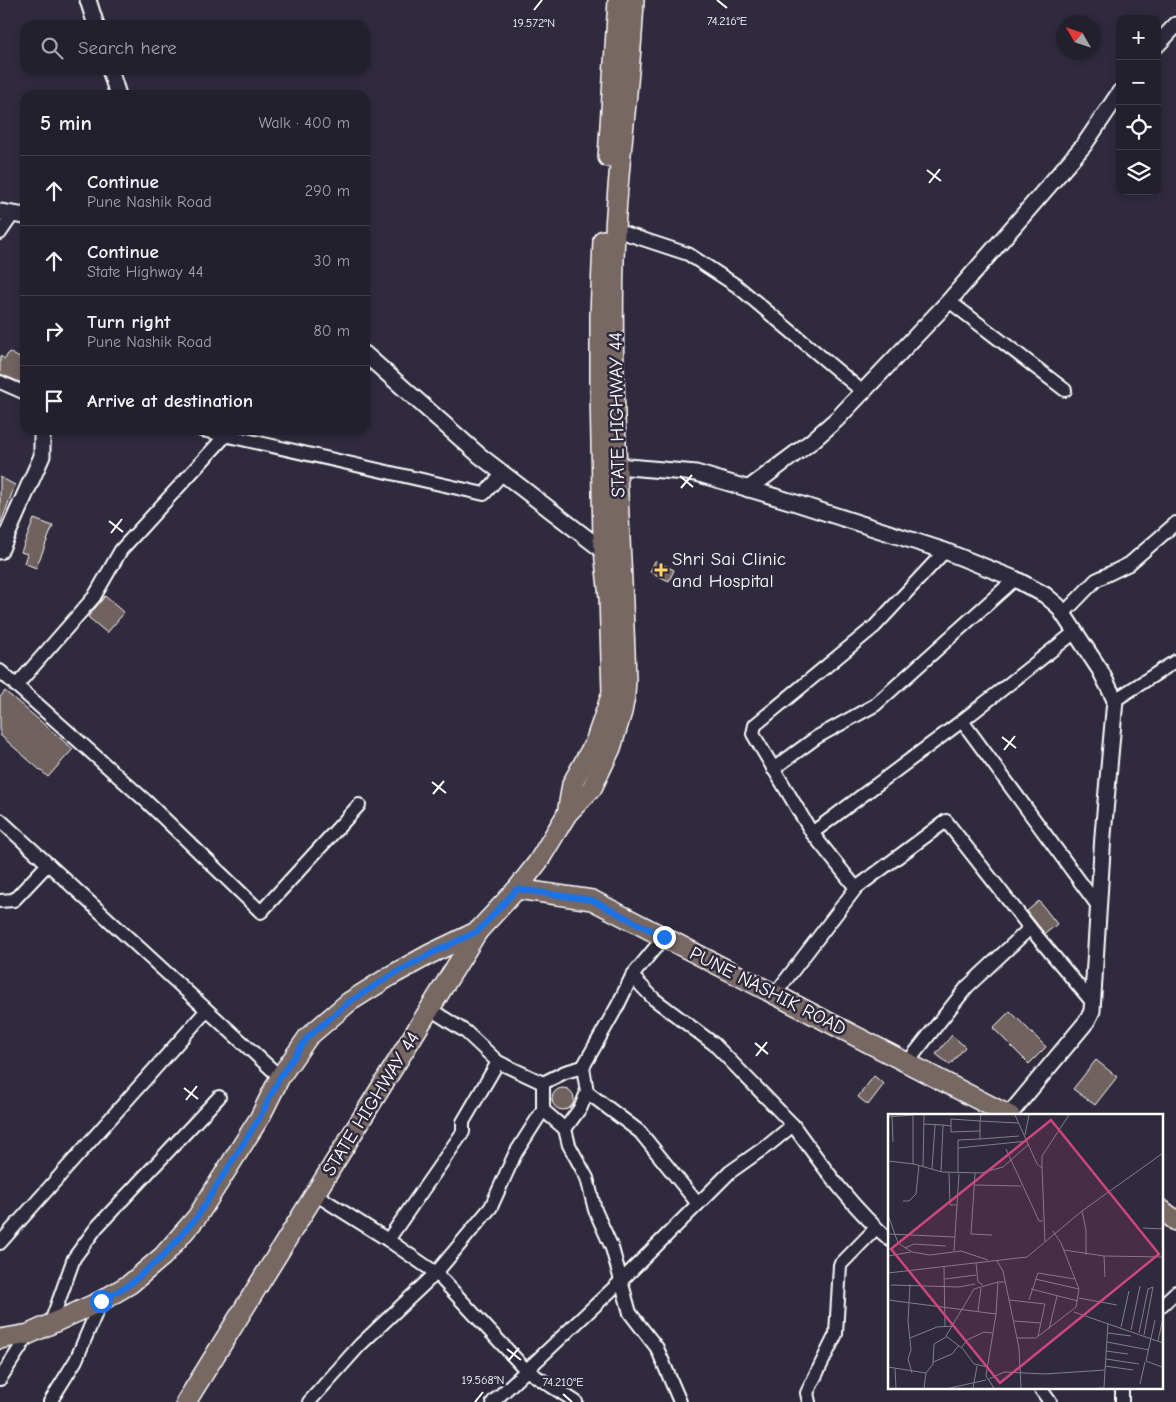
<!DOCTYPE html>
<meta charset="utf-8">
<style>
body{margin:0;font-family:"Comic Neue",sans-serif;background:#2b2836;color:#f1f3f6}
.controls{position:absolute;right:15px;top:15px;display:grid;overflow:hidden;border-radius:10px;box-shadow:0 2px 8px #0003}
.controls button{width:45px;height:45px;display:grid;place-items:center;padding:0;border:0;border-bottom:1px solid #403e4a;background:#23202e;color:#f1f3f6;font:25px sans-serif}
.compass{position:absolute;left:1056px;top:15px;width:45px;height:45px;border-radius:50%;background:#23202e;box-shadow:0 2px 8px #0003;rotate:309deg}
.stop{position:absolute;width:15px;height:15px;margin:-11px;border:4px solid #1a73e8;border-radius:50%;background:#fff}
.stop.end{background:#1a73e8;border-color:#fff;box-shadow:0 1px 5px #0008}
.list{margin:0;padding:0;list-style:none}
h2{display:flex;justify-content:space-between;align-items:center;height:65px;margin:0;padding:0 20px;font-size:21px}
h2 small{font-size:16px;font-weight:400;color:#a3a3aa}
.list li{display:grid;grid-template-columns:32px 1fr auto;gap:15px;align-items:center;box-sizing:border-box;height:70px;padding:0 20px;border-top:1px solid #403e4a}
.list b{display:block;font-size:19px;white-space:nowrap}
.list p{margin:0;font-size:16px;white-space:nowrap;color:#a3a3aa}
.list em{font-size:16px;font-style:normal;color:#a3a3aa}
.icon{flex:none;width:28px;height:28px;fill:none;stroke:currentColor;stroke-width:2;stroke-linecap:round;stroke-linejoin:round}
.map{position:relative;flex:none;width:1176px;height:1402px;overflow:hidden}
.search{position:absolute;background:#23202e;box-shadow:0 2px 8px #0003;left:20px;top:20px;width:350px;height:55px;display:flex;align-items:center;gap:12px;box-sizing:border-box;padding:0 18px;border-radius:15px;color:#a3a3aa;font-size:19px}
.panel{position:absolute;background:#23202e;box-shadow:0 2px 8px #0003;left:20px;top:90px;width:350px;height:345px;border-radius:15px}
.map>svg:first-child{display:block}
.building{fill:#70645f;stroke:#fff}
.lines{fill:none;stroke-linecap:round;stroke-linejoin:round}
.minor-casing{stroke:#fff;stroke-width:16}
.tertiary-casing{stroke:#fff;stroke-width:19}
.primary-casing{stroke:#fff;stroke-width:22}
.minor{stroke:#2f2a3d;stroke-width:12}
.tertiary{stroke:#2f2a3d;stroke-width:15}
.primary{stroke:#776864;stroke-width:19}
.route{stroke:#1a73e8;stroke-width:6}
.ticks{fill:none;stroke:#fff;stroke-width:2}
.poi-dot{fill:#ffd166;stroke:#2f2a3d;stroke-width:2}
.labels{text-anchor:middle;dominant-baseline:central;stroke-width:5;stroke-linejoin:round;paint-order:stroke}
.street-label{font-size:19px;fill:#fff;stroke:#2f2a3d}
.poi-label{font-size:19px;fill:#fff;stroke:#2f2a3d;text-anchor:start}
.inset-road{fill:none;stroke:#827f8b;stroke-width:1}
.view{fill:#ce467c;fill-opacity:0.15;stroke:#ce467c;stroke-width:2.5}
.inset-edge{fill:none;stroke:#fff;stroke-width:2.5}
.ticks-label{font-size:12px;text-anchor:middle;fill:#fff;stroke:#2f2a3d;stroke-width:5;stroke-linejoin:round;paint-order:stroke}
</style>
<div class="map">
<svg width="1176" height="1402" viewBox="0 0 1176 1402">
<rect width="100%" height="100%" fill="#2f2a3d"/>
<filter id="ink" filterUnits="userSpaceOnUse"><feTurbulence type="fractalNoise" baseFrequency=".02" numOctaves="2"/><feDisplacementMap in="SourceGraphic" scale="10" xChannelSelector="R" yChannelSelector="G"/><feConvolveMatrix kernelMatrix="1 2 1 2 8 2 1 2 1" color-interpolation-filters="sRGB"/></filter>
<g filter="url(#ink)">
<g class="building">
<polygon points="9,352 25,361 25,384 0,374 0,356 5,359"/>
<polygon points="0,477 15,485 1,523 0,523"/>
<polygon points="34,519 53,526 36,568 24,563 27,554 21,552"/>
<polygon points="655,561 674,570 669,581 650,572"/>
<polygon points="105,596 124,613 107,633 88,617"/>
<polygon points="5,691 73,749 48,777 0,735 0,697"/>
<polygon points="1039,901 1057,924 1045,934 1027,911"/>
<polygon points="1010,1011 1046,1047 1029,1064 993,1028"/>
<polygon points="952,1035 965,1047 950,1065 936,1054"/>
<polygon points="1096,1060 1117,1077 1095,1105 1073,1089"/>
<polygon points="874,1076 884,1084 868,1105 858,1097"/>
<circle cx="563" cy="1099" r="11"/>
</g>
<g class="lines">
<defs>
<g id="minor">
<polyline points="615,230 688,254 737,286 863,392"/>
<polyline points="0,233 13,214"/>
<polyline points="949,301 1065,390"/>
<polyline points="0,382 25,393"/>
<polyline points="202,430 484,494 502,474"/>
<polyline points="1063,614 1096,580 1129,564 1176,523"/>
<polyline points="0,671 147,802 261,912 359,805"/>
<polyline points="16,686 94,597 121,550 226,435"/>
<polyline points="1115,700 1176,661"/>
<polyline points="962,721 1098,906"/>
<polyline points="773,769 817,737 875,705 1015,579"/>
<polyline points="0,820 48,864 14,900 0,901"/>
<polyline points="812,833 962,721 1075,632"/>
<polyline points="48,864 280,1077"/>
<polyline points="856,888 812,833 753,734 755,725 875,626 945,551"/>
<polyline points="632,976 618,1005 583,1067 587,1092 581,1107 565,1129 569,1145 587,1178 595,1210 612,1248 630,1313 657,1348 680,1402"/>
<polyline points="775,994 856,888 946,821 1030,928 1093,1003"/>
<polyline points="430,1009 466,1032 498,1062 543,1083 565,1072 583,1067"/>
<polyline points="907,1063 967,987 1030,928"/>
<polyline points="543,1083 543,1110 565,1129"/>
<polyline points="587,1092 640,1132 698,1204"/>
<path d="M793,1125C822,1165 851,1207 890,1240"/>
<polyline points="315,1194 388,1240 436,1273 526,1370 576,1402"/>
<polyline points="388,1240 463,1132 463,1122 498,1062"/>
<polyline points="0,1243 206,1011"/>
<polyline points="1162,1305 1176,1292"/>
<polyline points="50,1325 74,1258 97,1227 219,1097"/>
<polyline points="0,1379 29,1334"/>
<polyline points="1040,1388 1050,1402"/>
<polyline points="50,1402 76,1360 101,1301"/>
<polyline points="309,1402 360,1345 436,1273 491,1207 515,1154 543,1110"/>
<polyline points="493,1402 621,1281 730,1172 771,1143 793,1125 714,1044 654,999 632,976 664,937"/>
<polyline points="809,1402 807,1393 836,1334 840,1265 876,1228"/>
<polyline points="1122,1402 1122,1388"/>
</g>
<g id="tertiary">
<polyline points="88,0 96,25"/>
<polyline points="1157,45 1176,25"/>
<polyline points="110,70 118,95"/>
<polyline points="0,212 25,216"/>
<polyline points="365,354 479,455 605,552 610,552"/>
<polyline points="606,465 696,473 796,503 945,551 1015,579 1045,595 1058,606 1100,670 1115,700 1103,835 1092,1011 1087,1021 1009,1115"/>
<polyline points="748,489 812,441 837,419 949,301 1084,145 1120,92"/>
<polyline points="0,551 42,456 42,430"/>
</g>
<g id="primary">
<polyline points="608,157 618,0"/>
<polyline points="567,814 572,784 595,742 612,693 609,597 603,541 600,393 600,315 603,240"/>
<polyline points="517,889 592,900 1010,1116"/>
<polyline points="1162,1210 1176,1221"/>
<polyline points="0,1339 29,1334 101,1301 130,1284 163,1256 197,1217 260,1117 280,1077 308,1037 349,1002 392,975 430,954 478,931"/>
<path d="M186,1402L478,931L517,889L538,862L567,814L592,788L611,748L622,712L625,696L626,679C621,530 609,379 615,230C619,153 631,77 634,0"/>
</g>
</defs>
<use href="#minor" class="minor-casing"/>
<use href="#tertiary" class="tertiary-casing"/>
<use href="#primary" class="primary-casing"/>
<use href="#minor" class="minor"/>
<use href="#tertiary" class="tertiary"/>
<use href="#primary" class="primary"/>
</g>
</g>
<g class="lines" filter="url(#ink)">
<polyline class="route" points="101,1301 130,1284 163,1256 197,1217 260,1117 280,1077 308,1037 349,1002 392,975 430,954 478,931 517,889 592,900 664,937"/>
</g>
<path class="ticks" d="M717,0L727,8M534,10L542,0M927,170L941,181M929,183L940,169M680,476L693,487M681,488L692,475M109,521L123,532M111,533L122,519M1002,737L1016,748M1004,750L1015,736M432,782L446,793M433,794L444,781M755,1043L768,1054M756,1056L767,1042M184,1088L198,1099M186,1100L197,1086M507,1349L521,1360M508,1361L519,1348M563,1394L572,1402M475,1402L483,1392"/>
<path class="poi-dot" d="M658.5 562.5h5v5h5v5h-5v5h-5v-5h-5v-5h5z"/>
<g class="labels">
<g class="street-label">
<text transform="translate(617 415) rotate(-91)">STATE HIGHWAY 44</text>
<text transform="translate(768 991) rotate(27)">PUNE NASHIK ROAD</text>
<text transform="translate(371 1104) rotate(-58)">STATE HIGHWAY 44</text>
</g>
<g class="poi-label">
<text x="672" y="559">Shri Sai Clinic<tspan x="672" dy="22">and Hospital</tspan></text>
</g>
</g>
<g transform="translate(888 1114)">
<rect width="275" height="275" fill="#2f2a3d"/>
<path class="inset-road" d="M4,1L5,28M25,1V50M93,1L92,7L130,9M127,1L149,50L154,54L157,128M0,3L24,1M36,10L55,11M63,12V5L92,7V17M137,21L141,1M92,25L131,22M70,34L140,27M118,35L151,107H155M0,47L26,50L54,58L93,59L115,53L141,30M35,52L36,1M154,54V42L181,1M44,55L47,11M53,58L55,11L63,12V18L92,17V25L70,26V59M61,59L62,91H69L71,60M87,59L83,120L104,121M86,71L133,72M15,87H21L28,80L31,51M194,97L198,116V141M0,101L10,129L24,138L42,141L73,137L100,146M255,114L275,115M0,120L67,123M17,134L26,130L58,132M176,136L216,142L275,143M66,137L69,91M0,142L23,138M216,142L217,163M109,147L115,157L131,234L133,274M88,149L90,168L95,171M56,153L57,212M0,159L139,143L194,97L275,39M57,165L88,161M147,165L191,175M22,170L20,207L23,236L20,245L24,259M3,171L71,173L87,170M143,175L190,187M191,184L229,191M0,186L108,200L110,168H117M121,186L157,190L150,222M141,186L150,159L187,165M90,197L93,174M186,198L275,229M267,206L258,247L274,253M126,207L152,209M233,213L241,177M161,215L169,182M243,216L252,172M220,219L243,222M251,219L260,175L265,173L256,221M22,224L49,213L66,212M129,224H148L188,193L191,175L173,129L165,117M270,227L275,204M219,228L261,236M74,233L79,226L96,218L104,219M218,237L240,240M218,245L251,250M45,248L64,240L71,231M217,252L245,256M0,253L38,259M100,253L86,250L75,235L58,222L86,175L110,168M7,255L8,274M101,265L116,258L157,260L217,256L220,209M252,270L257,248M36,274L38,259L45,250L46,230L58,223M62,274L98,266M85,274L89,252M106,274L98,262L108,200M210,274H216L217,256"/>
<path class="view" d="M163,6L271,140L112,269L3,135Z"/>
<rect width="275" height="275" class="inset-edge"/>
</g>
<g class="ticks-label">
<text x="727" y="25">74.216°E</text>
<text x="534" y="27">19.572°N</text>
<text x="483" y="1384">19.568°N</text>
<text x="563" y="1386">74.210°E</text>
</g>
</svg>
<div class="controls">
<button>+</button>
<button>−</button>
<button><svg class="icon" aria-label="locate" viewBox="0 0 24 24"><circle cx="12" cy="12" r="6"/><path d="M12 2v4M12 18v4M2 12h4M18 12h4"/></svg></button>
<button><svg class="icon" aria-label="layers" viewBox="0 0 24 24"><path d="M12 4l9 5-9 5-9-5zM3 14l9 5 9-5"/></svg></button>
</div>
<svg class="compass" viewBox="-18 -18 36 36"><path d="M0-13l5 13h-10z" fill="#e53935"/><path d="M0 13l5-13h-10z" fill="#a3a3aa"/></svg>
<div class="stop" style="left:101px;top:1301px"></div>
<div class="stop end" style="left:664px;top:937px"></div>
<div class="search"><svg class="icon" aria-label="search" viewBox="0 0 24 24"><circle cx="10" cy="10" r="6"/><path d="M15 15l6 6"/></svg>Search here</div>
<section class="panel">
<h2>5 min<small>Walk · 400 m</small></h2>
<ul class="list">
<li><svg class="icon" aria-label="ahead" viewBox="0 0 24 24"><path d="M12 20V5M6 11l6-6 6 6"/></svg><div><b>Continue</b><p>Pune Nashik Road</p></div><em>290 m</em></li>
<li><svg class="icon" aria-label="ahead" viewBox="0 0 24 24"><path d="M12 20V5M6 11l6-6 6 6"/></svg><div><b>Continue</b><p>State Highway 44</p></div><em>30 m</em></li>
<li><svg class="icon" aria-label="right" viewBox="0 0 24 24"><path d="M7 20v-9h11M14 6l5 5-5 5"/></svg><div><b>Turn right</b><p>Pune Nashik Road</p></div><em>80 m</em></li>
<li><svg class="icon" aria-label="arrive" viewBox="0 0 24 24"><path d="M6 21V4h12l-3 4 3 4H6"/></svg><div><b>Arrive at destination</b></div></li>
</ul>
</section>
</div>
